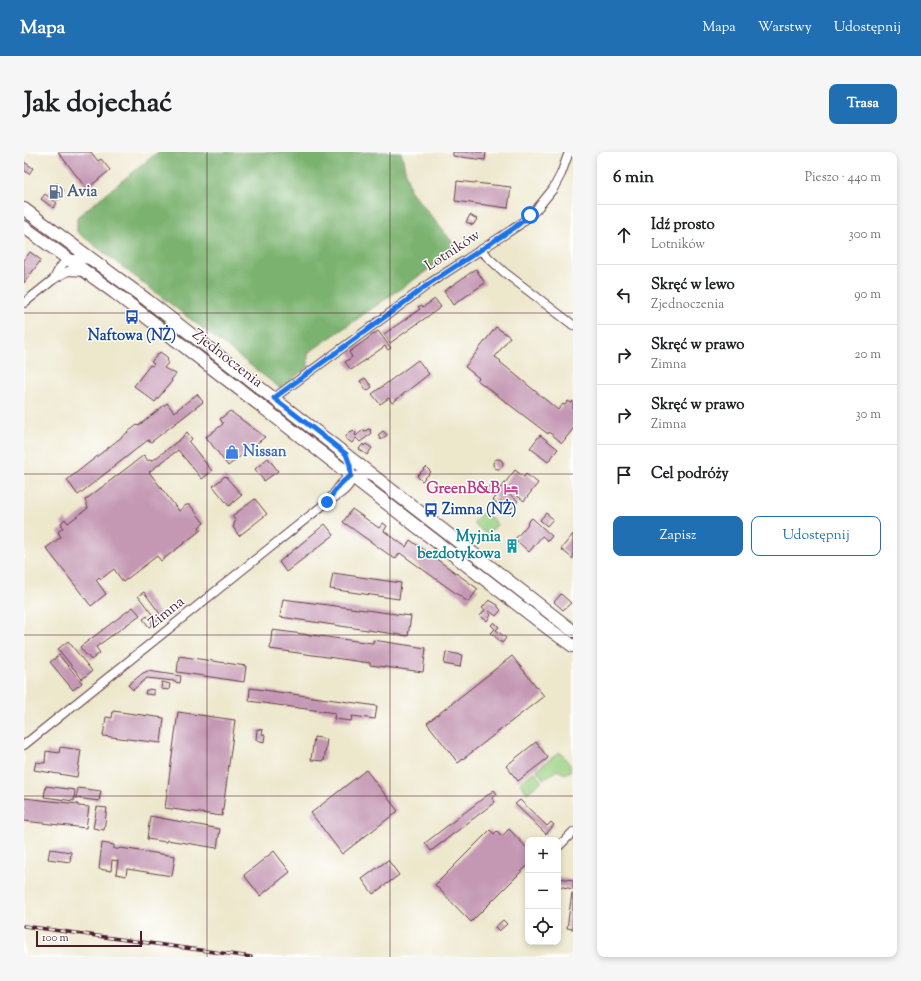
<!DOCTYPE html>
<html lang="pl">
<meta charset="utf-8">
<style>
body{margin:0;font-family:"Sorts Mill Goudy",serif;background:#f6f6f6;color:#202124}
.controls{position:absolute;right:12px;bottom:12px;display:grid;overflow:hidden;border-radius:8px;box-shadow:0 2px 6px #0003}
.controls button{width:36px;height:36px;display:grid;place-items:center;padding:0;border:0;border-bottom:1px solid #e0e0e0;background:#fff;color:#202124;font:20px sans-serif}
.scale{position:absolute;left:12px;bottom:10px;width:106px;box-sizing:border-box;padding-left:4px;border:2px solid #4a1f2b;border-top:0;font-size:11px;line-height:14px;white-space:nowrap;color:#4a1f2b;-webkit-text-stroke:3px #fff;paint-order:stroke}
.stop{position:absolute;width:12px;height:12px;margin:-9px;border:3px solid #1a73e8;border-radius:50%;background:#fff}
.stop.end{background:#1a73e8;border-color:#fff;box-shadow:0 1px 4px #0008}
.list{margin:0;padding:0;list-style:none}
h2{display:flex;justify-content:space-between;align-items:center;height:52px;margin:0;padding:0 16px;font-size:17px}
h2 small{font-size:13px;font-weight:400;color:#757577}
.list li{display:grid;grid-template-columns:26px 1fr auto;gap:12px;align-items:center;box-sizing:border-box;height:60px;padding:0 16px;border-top:1px solid #e0e0e0}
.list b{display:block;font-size:15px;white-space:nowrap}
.list p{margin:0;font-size:13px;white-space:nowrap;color:#757577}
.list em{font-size:13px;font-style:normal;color:#757577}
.actions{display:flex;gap:8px;padding:12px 16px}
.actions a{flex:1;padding:9px 0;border:1px solid #1f6fb2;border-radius:8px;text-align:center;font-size:14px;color:#1f6fb2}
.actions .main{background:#1f6fb2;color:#fff}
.icon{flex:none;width:22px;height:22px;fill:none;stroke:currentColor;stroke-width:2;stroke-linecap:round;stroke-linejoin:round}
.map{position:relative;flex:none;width:549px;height:805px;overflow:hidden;border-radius:8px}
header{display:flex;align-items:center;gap:24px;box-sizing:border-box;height:56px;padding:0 20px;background:#1f6fb2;color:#fff}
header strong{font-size:19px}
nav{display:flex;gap:22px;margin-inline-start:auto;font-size:14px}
.intro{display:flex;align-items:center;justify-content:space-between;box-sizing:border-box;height:96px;padding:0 24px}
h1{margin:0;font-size:28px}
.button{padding:10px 18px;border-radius:8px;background:#1f6fb2;color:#fff;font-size:14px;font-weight:700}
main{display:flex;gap:24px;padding:0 24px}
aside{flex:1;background:#fff;border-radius:8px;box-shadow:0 2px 6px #0003}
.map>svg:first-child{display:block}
.green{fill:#9ad082;stroke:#727856}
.forest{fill:#7bb270;stroke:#62684e}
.building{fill:#c498b3}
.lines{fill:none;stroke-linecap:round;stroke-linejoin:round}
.minor-casing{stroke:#623d43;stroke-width:10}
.secondary-casing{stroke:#623d43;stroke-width:14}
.minor{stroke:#fff;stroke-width:8}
.secondary{stroke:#fff;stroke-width:12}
.rail-casing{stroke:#4a1f2b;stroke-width:3.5}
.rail{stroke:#fff;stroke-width:2;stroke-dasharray:6;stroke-linecap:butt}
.route{stroke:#1a73e8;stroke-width:5}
.grid{fill:none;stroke:#4a1f2b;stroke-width:1;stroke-opacity:0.55}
.labels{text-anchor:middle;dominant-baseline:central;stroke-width:3;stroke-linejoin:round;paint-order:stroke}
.service-label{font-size:15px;font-weight:bold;fill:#4e5e75;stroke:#fff;text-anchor:start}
.street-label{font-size:15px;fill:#4a1f2b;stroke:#fff}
.transit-label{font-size:15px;font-weight:bold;fill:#164399;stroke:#fff}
.shop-label{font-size:15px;font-weight:bold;fill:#366cbe;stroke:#fff;text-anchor:start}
.hotel-label{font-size:15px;font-weight:bold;fill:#b23c85;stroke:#fff;text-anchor:end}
.culture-label{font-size:15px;font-weight:bold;fill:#0d838f;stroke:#fff;text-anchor:end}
</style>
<header>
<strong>Mapa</strong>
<nav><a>Mapa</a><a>Warstwy</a><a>Udostępnij</a></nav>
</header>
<div class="intro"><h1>Jak dojechać</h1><a class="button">Trasa</a></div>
<main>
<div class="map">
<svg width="549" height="805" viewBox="0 0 549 805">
<rect width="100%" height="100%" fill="#fff"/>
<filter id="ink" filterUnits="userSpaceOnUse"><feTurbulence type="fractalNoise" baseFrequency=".025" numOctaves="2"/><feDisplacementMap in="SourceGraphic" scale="8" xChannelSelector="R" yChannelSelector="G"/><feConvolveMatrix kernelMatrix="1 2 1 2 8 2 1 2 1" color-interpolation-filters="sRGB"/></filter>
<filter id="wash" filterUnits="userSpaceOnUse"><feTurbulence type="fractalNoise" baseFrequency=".012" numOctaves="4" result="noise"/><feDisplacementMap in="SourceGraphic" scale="16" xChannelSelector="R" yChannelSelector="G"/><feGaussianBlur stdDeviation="0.9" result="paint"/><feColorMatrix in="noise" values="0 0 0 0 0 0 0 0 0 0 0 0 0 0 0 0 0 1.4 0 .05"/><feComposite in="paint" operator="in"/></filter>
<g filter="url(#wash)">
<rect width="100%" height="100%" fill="#ede7cc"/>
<g class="green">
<polygon points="77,122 99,138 127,156 255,255 281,279 318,309 320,312 75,125"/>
<polygon points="459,360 470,368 473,373 463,383 449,371"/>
<polygon points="536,600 546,613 546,619 541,622 533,618 520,627 513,618 513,617"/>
<polygon points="509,620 511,620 518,629 503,641 496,631"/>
</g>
<polygon class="forest" points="134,0 377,0 386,38 434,97 284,201 284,215 256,236 53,80 53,65"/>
<g id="blocks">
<g class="building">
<polygon points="34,0 67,0 74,9 77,7 86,18 63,37"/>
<polygon points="429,0 462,0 461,8 429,4"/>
<polygon points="0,10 9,16 5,22 0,18"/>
<polygon points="433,29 487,35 484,56 431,49"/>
<polygon points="33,31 40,38 34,47 25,42"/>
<polygon points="21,42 33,51 29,56 17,47"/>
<polygon points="446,63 453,67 449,73 442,70"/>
<polygon points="6,100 17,108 0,131 0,108"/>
<polygon points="452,117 461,131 429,153 420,139"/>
<polygon points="411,147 417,155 366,191 360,182 396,157 394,155 398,153 399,155"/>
<polygon points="472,175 486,185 471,205 477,209 476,210 534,258 539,252 541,253 544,249 547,251 549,249 549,277 538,291 525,280 524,282 453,228 455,226 441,215"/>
<polygon points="354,179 367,196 364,198 361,194 327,218 321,210 328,205 325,200"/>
<polygon points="136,200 143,205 144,211 140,216 152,222 147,228 148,229 131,250 110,234 126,213 128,214 130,212 127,210"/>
<polygon points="394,208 405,222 368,251 365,246 356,252 348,242"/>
<polygon points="341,226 348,235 343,239 336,229"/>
<polygon points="173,242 179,250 127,290 124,288 54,343 43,328 113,273 114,274 143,251 150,260"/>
<polygon points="206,259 241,285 204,314 182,285 199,272 196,267"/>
<polygon points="344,277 347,278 346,279 347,282 336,290 332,286 328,291 321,286 326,279 327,280 329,278 332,281 331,283 332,284 339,278 342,279"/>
<polygon points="359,279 363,283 357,288 354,283"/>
<polygon points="163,280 168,287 165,290 188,319 178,327 154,298 125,320 155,359 162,353 166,353 180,371 175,375 177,378 137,409 133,404 99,430 90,417 77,427 75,425 72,428 82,442 67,454 22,396 37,385 34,380 39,376 37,371 41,367 44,371 64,356 61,348 120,303 124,309 127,307 128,309 159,285 159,284"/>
<polygon points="516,283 534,297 524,310 506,296"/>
<polygon points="339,292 340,294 342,292 348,296 343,303 335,297"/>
<polygon points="244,306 254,319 240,329 231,317"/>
<circle cx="474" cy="312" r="5"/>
<polygon points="402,315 407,320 398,329 393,324"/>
<polygon points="491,318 500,325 502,322 514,331 500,349 486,338 484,341 494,349 487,357 477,349 474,352 469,348 472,345 462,338 469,330 477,336"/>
<polygon points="201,324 218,343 205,354 189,334"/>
<polygon points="231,347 243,362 215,384 209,375 210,374 210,371 212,369 208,364"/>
<polygon points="328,357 355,376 359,371 363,374 360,379 382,395 386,388 454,437 444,450 376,401 371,407 319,370"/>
<polygon points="522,361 529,367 523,374 516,368"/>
<polygon points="508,366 528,384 524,389 518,384 505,400 491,387 504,372 503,371"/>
<polygon points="301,372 310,383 262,420 255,410"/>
<polygon points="549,382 549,407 537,397"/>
<polygon points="488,389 492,393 488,398 483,394"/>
<polygon points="309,421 377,431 375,447 306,437"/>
<polygon points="120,440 139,466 134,470 114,444"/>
<polygon points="537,442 547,451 539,458 530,450"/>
<polygon points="259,447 387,464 384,484 256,465"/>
<polygon points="465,448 474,453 474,455 477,458 472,464 465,459 464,460 467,463 463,469 456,464 461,458 458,456"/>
<polygon points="109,455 116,463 72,495 76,501 67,508 63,503 62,503 56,495"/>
<polygon points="123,464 129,472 125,475 119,467"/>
<polygon points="470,470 475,475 472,478 482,486 478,491 467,481 471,477 467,473"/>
<polygon points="248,478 348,491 349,491 349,488 402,496 399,520 346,513 346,511 246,497"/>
<polygon points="44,489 68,519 58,527 34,497"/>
<polygon points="422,500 438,503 436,515 420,512"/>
<polygon points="35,503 58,531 49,538 26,510"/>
<polygon points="155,504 222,514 220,530 153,520"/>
<polygon points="488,504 520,544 434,611 403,571"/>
<polygon points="124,519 157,524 156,531 150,530 150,529 123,526 109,538 104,533 119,521"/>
<polygon points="138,530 146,532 145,538 137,537"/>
<polygon points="226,536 353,554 351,567 328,564 327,569 310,567 311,561 225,549"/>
<polygon points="125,537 130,538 130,543 121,542 122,538 124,538"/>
<polygon points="89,559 140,566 137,591 79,584 82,565 88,566"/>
<polygon points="154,560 211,568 198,664 141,656"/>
<polygon points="233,577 239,578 238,582 241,583 240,590 232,588"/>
<polygon points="290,585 303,587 300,609 287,608"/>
<polygon points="512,590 524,606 494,629 482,614"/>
<polygon points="36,595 57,598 53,625 10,618 12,610 21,611 22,599 35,601"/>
<polygon points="342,618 374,659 318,702 287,661"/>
<polygon points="22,634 51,638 50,649 20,645"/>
<polygon points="54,636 77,639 75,649 52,646"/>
<polygon points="470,638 473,642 468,646 471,650 407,699 401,691"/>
<polygon points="0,646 54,652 54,654 65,655 62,676 0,669"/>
<polygon points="496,648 523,674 527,670 530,673 522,682 491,652"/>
<polygon points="73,655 83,656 80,678 69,676"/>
<polygon points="126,664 196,677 193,696 143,688 142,690 123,687"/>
<polygon points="485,677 504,697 504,713 447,770 411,733 466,678 470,682 473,679 478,684"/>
<polygon points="78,691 90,693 90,697 95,697 96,696 151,704 148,724 103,717 102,724 92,722 94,709 88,708 87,719 75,717"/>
<polygon points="26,697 47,700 46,710 24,707"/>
<polygon points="250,699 266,720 236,744 220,723"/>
<polygon points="364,708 375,723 349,742 338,727"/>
<polygon points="535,726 549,728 549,737 534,734"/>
<polygon points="548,741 549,741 549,777 543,776"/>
<polygon points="479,768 483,772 475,779 471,775"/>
</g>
</g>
</g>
<g filter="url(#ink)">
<use href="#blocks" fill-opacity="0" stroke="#623d43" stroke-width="1"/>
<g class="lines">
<defs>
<g id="minor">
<polyline points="456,98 480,120 549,173"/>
<path d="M30,127C39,107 44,104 66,108"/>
<polyline points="0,151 30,127 44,119 61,120"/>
<polyline points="250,246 377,153 406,131 495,73 512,58 529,37 537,22 545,0"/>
<path d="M306,347C322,325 321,322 349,324"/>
<path d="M0,593L303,350C326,336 333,331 323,304"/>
<polyline points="534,695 549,680"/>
</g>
<g id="secondary">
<polyline points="0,57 123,148 549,479"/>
<polyline points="0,75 91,141 525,477 549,494"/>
</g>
</defs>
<use href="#minor" class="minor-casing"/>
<use href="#secondary" class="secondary-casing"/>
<use href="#minor" class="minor"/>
<use href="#secondary" class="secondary"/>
<defs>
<polyline id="rail" points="0,774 227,805"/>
</defs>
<use href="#rail" class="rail-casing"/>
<use href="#rail" class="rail"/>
</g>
</g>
<g class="lines" filter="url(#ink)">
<path class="route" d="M303,350C310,341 316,329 327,324L326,313L322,302L250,246L377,153L406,131L490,76L506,63"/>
</g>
<path class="grid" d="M183,0V805M366,0V805M0,161H549M0,322H549M0,483H549M0,644H549"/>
<defs>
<symbol id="fuel-bare" viewBox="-9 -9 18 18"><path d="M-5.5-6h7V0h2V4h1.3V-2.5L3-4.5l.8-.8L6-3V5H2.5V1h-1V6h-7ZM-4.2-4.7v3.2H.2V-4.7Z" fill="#5c6f8a" stroke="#fff" stroke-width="2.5" paint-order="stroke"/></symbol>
<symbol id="bus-bare" viewBox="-9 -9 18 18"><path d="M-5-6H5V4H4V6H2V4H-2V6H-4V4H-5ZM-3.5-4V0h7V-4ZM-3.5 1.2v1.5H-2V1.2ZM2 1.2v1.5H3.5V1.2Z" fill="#1a4fb4" stroke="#fff" stroke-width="2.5" paint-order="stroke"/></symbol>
<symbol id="shop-bare" viewBox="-9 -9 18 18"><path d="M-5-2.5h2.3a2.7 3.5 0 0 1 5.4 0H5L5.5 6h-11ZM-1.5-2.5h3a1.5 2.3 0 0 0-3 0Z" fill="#3f7fe0" stroke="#fff" stroke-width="2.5" paint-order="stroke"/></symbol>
<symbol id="hotel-bare" viewBox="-9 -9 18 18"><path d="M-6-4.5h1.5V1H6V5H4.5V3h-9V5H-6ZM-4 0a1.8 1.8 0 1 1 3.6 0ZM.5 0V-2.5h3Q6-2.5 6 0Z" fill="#d1479c" stroke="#fff" stroke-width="2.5" paint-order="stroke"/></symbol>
<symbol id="building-bare" viewBox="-9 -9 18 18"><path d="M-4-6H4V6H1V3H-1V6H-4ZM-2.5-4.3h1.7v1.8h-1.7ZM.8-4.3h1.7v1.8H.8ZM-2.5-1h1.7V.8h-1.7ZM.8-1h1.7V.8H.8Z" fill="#0f9aa8" stroke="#fff" stroke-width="2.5" paint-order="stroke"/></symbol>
</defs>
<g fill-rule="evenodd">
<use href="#fuel-bare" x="22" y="30" width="20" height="20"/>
<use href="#bus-bare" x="98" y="155" width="20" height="20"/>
<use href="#shop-bare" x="198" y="290" width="20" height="20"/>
<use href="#hotel-bare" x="477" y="327" width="20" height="20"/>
<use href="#bus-bare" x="397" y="348" width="20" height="20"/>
<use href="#building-bare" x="478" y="384" width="20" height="20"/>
</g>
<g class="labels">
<g class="service-label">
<text x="43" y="40">Avia</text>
</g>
<g class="street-label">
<text transform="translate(429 99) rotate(-33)">Lotników</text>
<text transform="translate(203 207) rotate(38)">Zjednoczenia</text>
<text transform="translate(143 461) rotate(-39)">Zimna</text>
</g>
<g class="transit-label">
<text x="108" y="184">Naftowa (NŻ)</text>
<text x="418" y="358" text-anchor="start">Zimna (NŻ)</text>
</g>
<g class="shop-label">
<text x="219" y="300">Nissan</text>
</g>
<g class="hotel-label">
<text x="476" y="337">GreenB&amp;B</text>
</g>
<g class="culture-label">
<text x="477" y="385">Myjnia<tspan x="477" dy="17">bezdotykowa</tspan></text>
</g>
</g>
</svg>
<div class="controls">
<button>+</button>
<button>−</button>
<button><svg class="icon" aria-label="locate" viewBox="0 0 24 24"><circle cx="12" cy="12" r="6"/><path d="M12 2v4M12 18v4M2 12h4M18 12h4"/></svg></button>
</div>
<div class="scale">100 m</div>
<div class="stop" style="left:506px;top:63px"></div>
<div class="stop end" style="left:303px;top:350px"></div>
</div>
<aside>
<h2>6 min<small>Pieszo · 440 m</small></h2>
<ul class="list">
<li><svg class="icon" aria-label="ahead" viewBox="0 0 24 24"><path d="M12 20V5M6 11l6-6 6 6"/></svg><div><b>Idź prosto</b><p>Lotników</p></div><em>300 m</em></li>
<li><svg class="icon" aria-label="left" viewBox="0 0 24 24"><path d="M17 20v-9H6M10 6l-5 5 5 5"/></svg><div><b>Skręć w lewo</b><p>Zjednoczenia</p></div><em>90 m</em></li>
<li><svg class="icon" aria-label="right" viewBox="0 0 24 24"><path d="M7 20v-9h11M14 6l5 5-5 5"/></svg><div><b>Skręć w prawo</b><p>Zimna</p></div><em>20 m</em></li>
<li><svg class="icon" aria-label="right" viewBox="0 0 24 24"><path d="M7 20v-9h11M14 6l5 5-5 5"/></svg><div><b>Skręć w prawo</b><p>Zimna</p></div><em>30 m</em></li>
<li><svg class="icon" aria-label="arrive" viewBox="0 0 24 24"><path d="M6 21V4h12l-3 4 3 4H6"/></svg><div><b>Cel podróży</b></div></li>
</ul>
<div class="actions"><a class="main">Zapisz</a><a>Udostępnij</a></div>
</aside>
</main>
